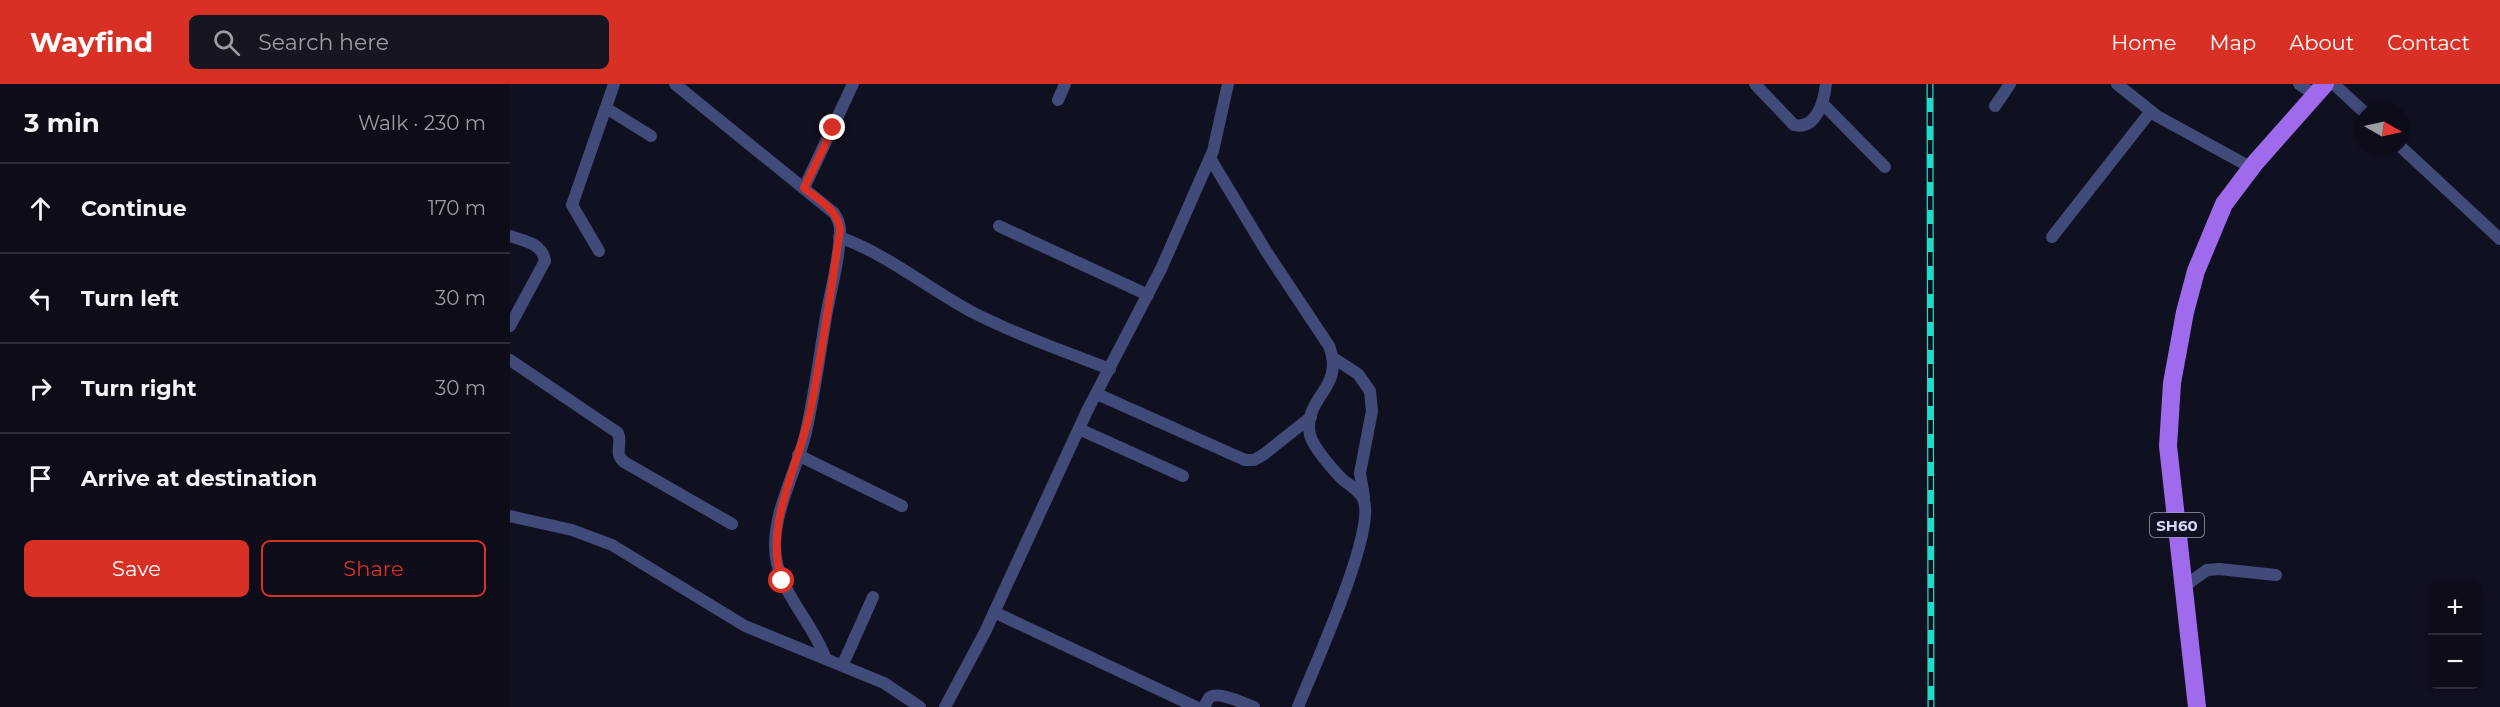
<!DOCTYPE html>
<meta charset="utf-8">
<style>
body{margin:0;font-family:Montserrat,sans-serif;background:#151621;color:#f1f3f6}
.controls{position:absolute;right:18px;bottom:18px;display:grid;overflow:hidden;border-radius:9px;box-shadow:0 2px 4px #0004}
.controls button{width:54px;height:54px;display:grid;place-items:center;padding:0;border:0;border-bottom:2px solid #2c2d37;background:#0c0d18;color:#f1f3f6;font:30px sans-serif}
.compass{position:absolute;left:1846px;top:18px;width:54px;height:54px;border-radius:50%;background:#0c0d18;box-shadow:0 2px 4px #0004;rotate:99deg}
.stop{position:absolute;width:18px;height:18px;margin:-14px;border:4px solid #d93025;border-radius:50%;background:#fff}
.stop.end{background:#d93025;border-color:#fff;box-shadow:0 2px 6px #0008}
.list{margin:0;padding:0;list-style:none}
h2{display:flex;justify-content:space-between;align-items:center;height:78px;margin:0;padding:0 24px;font-size:26px}
h2 small{font-size:20px;font-weight:400;color:#9a9ca2}
.list li{display:grid;grid-template-columns:39px 1fr auto;gap:18px;align-items:center;box-sizing:border-box;height:90px;padding:0 24px;border-top:2px solid #2c2d37}
.list b{display:block;font-size:22px;white-space:nowrap}
.list em{font-size:20px;font-style:normal;color:#9a9ca2}
.actions{display:flex;gap:12px;padding:18px 24px}
.actions a{flex:1;padding:14px 0;border:2px solid #d93025;border-radius:9px;text-align:center;font-size:21px;color:#d93025}
.actions .main{background:#d93025;color:#fff}
.icon{flex:none;width:33px;height:33px;fill:none;stroke:currentColor;stroke-width:2;stroke-linecap:round;stroke-linejoin:round}
.map{position:relative;flex:none;width:1990px;height:623px;overflow:hidden}
header{display:flex;align-items:center;gap:36px;box-sizing:border-box;height:84px;padding:0 30px;background:#d93025;color:#fff}
header strong{font-size:28px}
nav{display:flex;gap:33px;margin-inline-start:auto;font-size:21px}
.search{width:420px;height:54px;background:#151621;display:flex;align-items:center;gap:15px;box-sizing:border-box;padding:0 21px;border-radius:9px;color:#9a9ca2;font-size:22px}
main{display:flex}
aside{flex:1;background:#0c0d18}
.map>svg:first-child{display:block}
.lines{fill:none;stroke-linecap:round;stroke-linejoin:round}
.street{stroke:#414b79;stroke-width:12}
.primary{stroke:#9f6aeb;stroke-width:18}
.rail-casing{stroke:#1edcc6;stroke-width:7}
.rail{stroke:#101120;stroke-width:4.5;stroke-dasharray:14;stroke-linecap:butt}
.route{stroke:#d93025;stroke-width:8}
.labels{text-anchor:middle;dominant-baseline:central;stroke-width:4.5;stroke-linejoin:round;paint-order:stroke}
.shield{fill:#101120;stroke:#9a9cb8;stroke-width:1.5}
.shield-label{font-size:15px;font-weight:bold;fill:#d5d8f9}
</style>
<header>
<strong>Wayfind</strong>
<div class="search"><svg class="icon" aria-label="search" viewBox="0 0 24 24"><circle cx="10" cy="10" r="6"/><path d="M15 15l6 6"/></svg>Search here</div>
<nav><a>Home</a><a>Map</a><a>About</a><a>Contact</a></nav>
</header>
<main>
<aside>
<h2>3 min<small>Walk · 230 m</small></h2>
<ul class="list">
<li><svg class="icon" aria-label="ahead" viewBox="0 0 24 24"><path d="M12 20V5M6 11l6-6 6 6"/></svg><div><b>Continue</b></div><em>170 m</em></li>
<li><svg class="icon" aria-label="left" viewBox="0 0 24 24"><path d="M17 20v-9H6M10 6l-5 5 5 5"/></svg><div><b>Turn left</b></div><em>30 m</em></li>
<li><svg class="icon" aria-label="right" viewBox="0 0 24 24"><path d="M7 20v-9h11M14 6l5 5-5 5"/></svg><div><b>Turn right</b></div><em>30 m</em></li>
<li><svg class="icon" aria-label="arrive" viewBox="0 0 24 24"><path d="M6 21V4h12l-3 4 3 4H6"/></svg><div><b>Arrive at destination</b></div></li>
</ul>
<div class="actions"><a class="main">Save</a><a>Share</a></div>
</aside>
<div class="map">
<svg width="1990" height="623" viewBox="0 0 1990 623">
<rect width="100%" height="100%" fill="#101120"/>
<g class="lines">
<g class="street">
<path d="M165,0L324,129C328,135 330,139 330,146C330,172 322,201 317,227C310,267 305,308 296,348C287,386 265,423 265,462C265,505 301,535 315,573"/>
<path d="M1245,0L1284,41C1306,46 1314,18 1316,0"/>
<polyline points="1607,0 1647,32 1742,84"/>
<polyline points="1789,0 1805,11"/>
<polyline points="1824,0 1855,29"/>
<polyline points="548,16 555,0"/>
<polyline points="1312,19 1375,83"/>
<polyline points="1485,22 1500,0"/>
<polyline points="96,24 141,52"/>
<polyline points="1891,63 1990,155"/>
<path d="M700,74L756,167L819,262C836,305 792,313 800,351C803,363 823,386 832,395C839,401 851,407 854,417C865,450 803,585 788,623"/>
<polyline points="294,104 343,0"/>
<polyline points="489,142 638,211"/>
<path d="M0,152C15,157 32,159 35,177L0,242"/>
<path d="M329,153C377,170 416,203 460,227C505,250 553,267 600,285"/>
<polyline points="1542,153 1641,27"/>
<polyline points="89,167 62,121 104,0"/>
<polyline points="825,275 848,290 860,307 862,327 850,389 854,413"/>
<path d="M0,276L108,349C113,361 103,368 114,378L222,440"/>
<polyline points="587,310 735,376 744,376 753,371 801,333"/>
<polyline points="569,345 673,392"/>
<polyline points="288,371 392,422"/>
<polyline points="0,432 62,446 102,461 235,542 374,599 410,623"/>
<polyline points="1673,503 1697,486 1709,485 1766,491"/>
<polyline points="484,528 686,623"/>
<polyline points="333,580 363,513"/>
<polyline points="435,623 475,548 577,327 651,185 703,67 718,0"/>
<path d="M694,623C695,622 698,615 699,614C707,606 735,620 744,623"/>
</g>
<polyline class="primary" points="1687,623 1658,362 1662,299 1675,228 1686,187 1714,120 1745,79 1815,0"/>
<defs>
<polyline id="rail" points="1420,0 1421,623"/>
</defs>
<use href="#rail" class="rail-casing"/>
<use href="#rail" class="rail"/>
</g>
<g class="lines">
<path class="route" d="M272,497C253,438 290,381 301,323C313,265 321,205 330,146C328,126 309,116 294,104L323,44"/>
</g>
<g class="labels">
<rect class="shield" x="1640" y="429" width="54" height="24" rx="4.5"/>
<g class="shield-label">
<text x="1667" y="441">SH60</text>
</g>
</g>
</svg>
<div class="controls">
<button>+</button>
<button>−</button>
</div>
<svg class="compass" viewBox="-18 -18 36 36"><path d="M0-13l5 13h-10z" fill="#e53935"/><path d="M0 13l5-13h-10z" fill="#9a9ca2"/></svg>
<div class="stop" style="left:272px;top:497px"></div>
<div class="stop end" style="left:323px;top:44px"></div>
</div>
</main>
